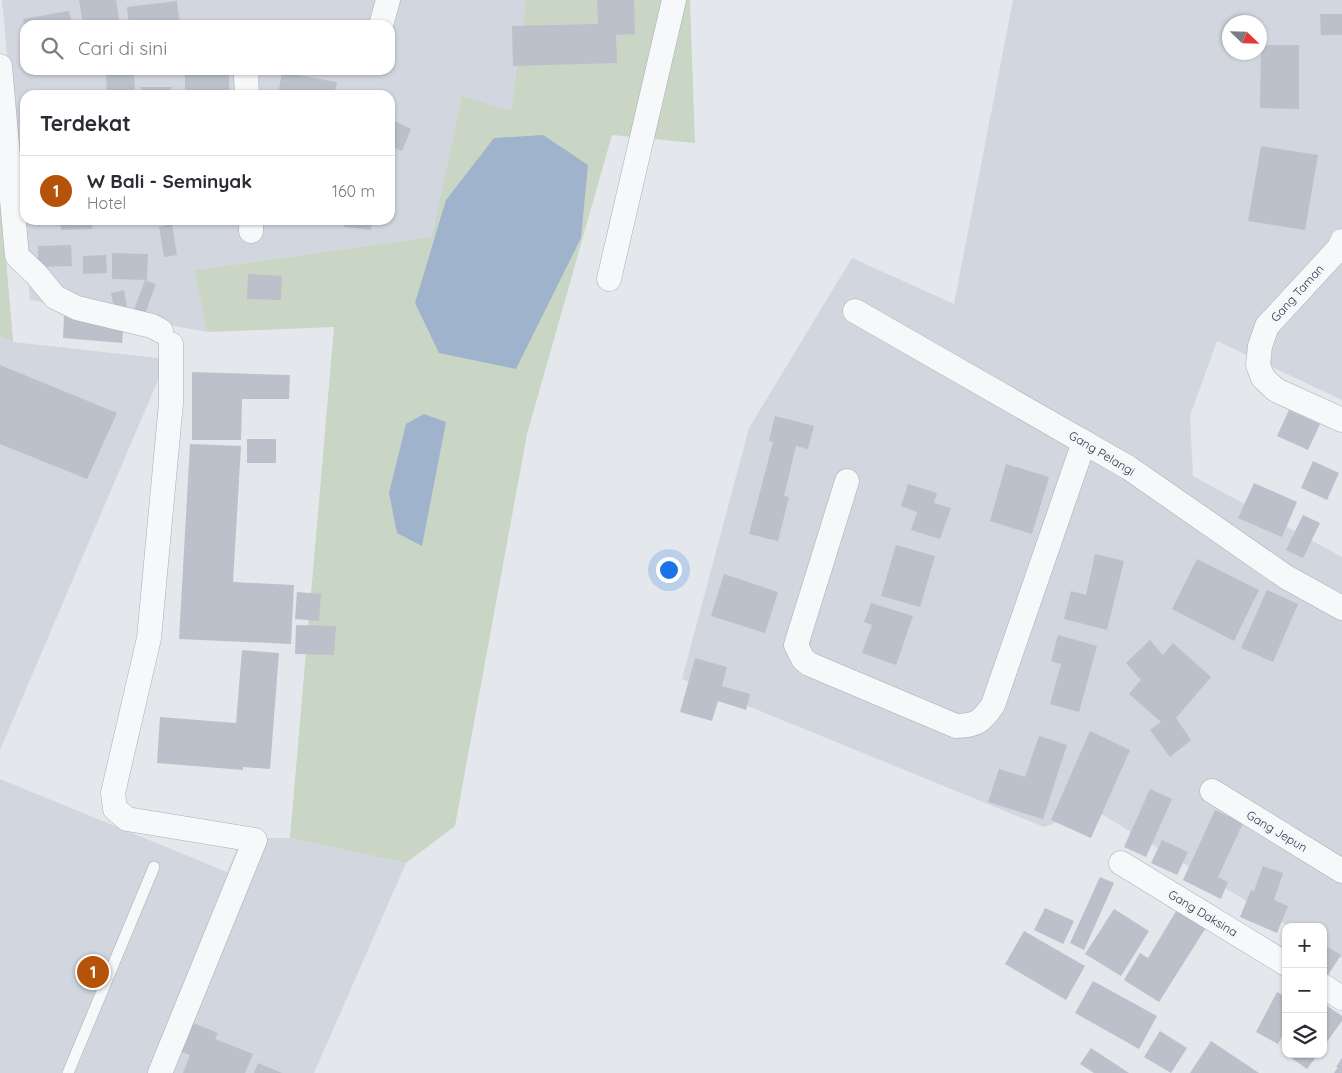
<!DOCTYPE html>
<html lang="id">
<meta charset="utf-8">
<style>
body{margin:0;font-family:Quicksand,sans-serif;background:#f7f7f7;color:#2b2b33}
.controls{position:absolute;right:15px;bottom:15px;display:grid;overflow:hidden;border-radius:10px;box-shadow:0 1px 4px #0004}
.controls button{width:45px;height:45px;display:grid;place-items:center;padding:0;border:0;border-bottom:1px solid #e1e1e2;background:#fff;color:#2b2b33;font:25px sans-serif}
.compass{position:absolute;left:1222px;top:15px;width:45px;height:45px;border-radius:50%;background:#fff;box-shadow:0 1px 4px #0004;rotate:113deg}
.you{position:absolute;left:668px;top:569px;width:18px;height:18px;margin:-12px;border:4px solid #fff;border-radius:50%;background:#1a73e8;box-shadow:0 0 0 8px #1a73e833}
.badge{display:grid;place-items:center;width:32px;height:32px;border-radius:50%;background:#b45309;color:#fff;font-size:16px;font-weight:700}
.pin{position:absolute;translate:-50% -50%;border:2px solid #fff;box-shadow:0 1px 5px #0006}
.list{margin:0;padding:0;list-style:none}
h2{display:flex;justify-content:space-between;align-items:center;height:65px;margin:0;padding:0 20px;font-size:21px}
h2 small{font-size:16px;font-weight:400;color:#7c7c81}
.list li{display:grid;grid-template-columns:32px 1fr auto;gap:15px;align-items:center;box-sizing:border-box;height:70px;padding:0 20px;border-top:1px solid #e1e1e2}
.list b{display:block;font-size:19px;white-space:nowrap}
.list p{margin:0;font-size:16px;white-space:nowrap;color:#7c7c81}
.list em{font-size:16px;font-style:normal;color:#7c7c81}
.icon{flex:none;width:28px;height:28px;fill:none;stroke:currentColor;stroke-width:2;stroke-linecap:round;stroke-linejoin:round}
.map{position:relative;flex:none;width:1342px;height:1073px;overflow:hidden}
.search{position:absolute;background:#fff;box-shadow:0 1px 4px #0004;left:20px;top:20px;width:375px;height:55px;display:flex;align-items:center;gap:12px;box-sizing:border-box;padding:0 18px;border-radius:15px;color:#7c7c81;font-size:19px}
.panel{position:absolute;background:#fff;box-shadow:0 1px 4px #0004;left:20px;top:90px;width:375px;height:135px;border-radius:15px}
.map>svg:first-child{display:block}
.built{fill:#d2d6de;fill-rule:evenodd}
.green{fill:#c9d6c5}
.water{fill:#9fb4cc}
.building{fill:#bbc0ca}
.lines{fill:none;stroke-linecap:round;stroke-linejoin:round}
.lane-casing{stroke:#a9aeb7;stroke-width:12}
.street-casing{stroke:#a9aeb7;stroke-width:25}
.lane{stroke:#f7f8fa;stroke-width:11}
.street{stroke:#f7f8fa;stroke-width:24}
.labels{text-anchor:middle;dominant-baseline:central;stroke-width:4;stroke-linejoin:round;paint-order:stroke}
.street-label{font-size:12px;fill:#2b3445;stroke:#f4f6f9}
</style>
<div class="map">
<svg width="1342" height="1073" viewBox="0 0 1342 1073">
<rect width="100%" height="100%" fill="#e4e7ec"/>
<g class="built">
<path d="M2,0H526L511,112L462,96L433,237L194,270L207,332L30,300ZM25,25H390V70H25ZM25,95H390V220H25Z"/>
<path d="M1013,0H1342V400L1217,341L1190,416L1193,476L1342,557V958L1323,947V927H1290L1093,809L1044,827L682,679L749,428L852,258L954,304ZM1230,22H1260V52H1230Z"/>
<polygon points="0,192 13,342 167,359 0,750"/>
<polygon points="0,779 227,872 242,838 290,838 406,863 314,1073 0,1073"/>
</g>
<g class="green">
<polygon points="526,0 690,0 695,143 612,135 527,434 455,826 406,863 290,838 334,327 207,332 194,270 432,237 462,96 511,111"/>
<polygon points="0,192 13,342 0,336"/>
</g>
<g class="water">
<polygon points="543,135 588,165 581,238 516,369 439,353 415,303 446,200 494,138"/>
<polygon points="424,414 446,422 422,546 397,533 389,493 406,424"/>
</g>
<g class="building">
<polygon points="79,0 116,0 120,25 83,25"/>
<polygon points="597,0 634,0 635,34 616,35 617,63 513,66 512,26 598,24"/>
<polygon points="177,1 180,25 129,25 127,7"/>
<polygon points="69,11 72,25 24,25 23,19"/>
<polygon points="1320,14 1342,14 1342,35 1321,35"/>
<polygon points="1261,45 1299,45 1299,109 1260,108"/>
<rect x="185" y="70" width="44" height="25"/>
<polygon points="282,72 337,82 334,95 278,95"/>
<polygon points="134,73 135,95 107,95 106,74"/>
<rect x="141" y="87" width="30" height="8"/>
<polygon points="390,119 411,129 402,151 390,146"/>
<polygon points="1261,146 1318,155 1305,230 1248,221"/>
<polygon points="60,220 92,220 92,229 61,230"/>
<polygon points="345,220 372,220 371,230 344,227"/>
<polygon points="172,224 177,255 164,257 159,227"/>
<polygon points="71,245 72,266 38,267 38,246"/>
<polygon points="112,253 148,254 147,280 112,279"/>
<polygon points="106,255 107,273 83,274 83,256"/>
<polygon points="248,274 282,276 281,300 247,299"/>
<polygon points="145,280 156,284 143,319 132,315"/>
<polygon points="124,290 127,308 115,311 111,293"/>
<polygon points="64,316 124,321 122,343 63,338"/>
<polygon points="0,365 117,413 87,479 0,444"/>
<polygon points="192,372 290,375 289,399 242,399 241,440 192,440"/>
<polygon points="1289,410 1320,424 1308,450 1277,436"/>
<polygon points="775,416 814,426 808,449 796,446 784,496 789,497 778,541 749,534 773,442 769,441"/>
<rect x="247" y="439" width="29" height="24"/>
<polygon points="190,444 241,446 233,582 294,585 291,644 179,639"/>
<polygon points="1313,461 1339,473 1327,500 1301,488"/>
<polygon points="1006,464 1049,477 1032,534 990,521"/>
<polygon points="1254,483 1297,502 1282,537 1238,518"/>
<polygon points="908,484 937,493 934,503 951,508 940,539 911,530 917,512 901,506"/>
<polygon points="1303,515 1320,523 1303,558 1286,550"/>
<polygon points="896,545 935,556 920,607 881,596"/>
<polygon points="1095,554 1124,561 1107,630 1064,619 1071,591 1086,595"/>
<polygon points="1197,559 1259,590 1234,641 1172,609"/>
<polygon points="724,574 778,592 765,633 711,616"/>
<polygon points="1267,590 1298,604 1273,662 1241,648"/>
<polygon points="297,592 321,594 319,621 295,619"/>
<polygon points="871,603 913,616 896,665 862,653 872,625 864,622"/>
<polygon points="296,625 336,626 334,655 295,654"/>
<polygon points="1058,635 1097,646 1079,712 1050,704 1061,664 1051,661"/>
<polygon points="1150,640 1163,655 1173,643 1211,677 1176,718 1191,740 1170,757 1150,730 1161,722 1129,694 1141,680 1126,663"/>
<polygon points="242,650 279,653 270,769 243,767 243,770 157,763 160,717 236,723"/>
<polygon points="695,658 727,667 722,686 750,694 746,710 718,701 712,721 680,712"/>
<polygon points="1090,731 1130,750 1091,838 1051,820"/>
<polygon points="1039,736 1067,745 1043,819 988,802 999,769 1025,777"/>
<polygon points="1150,789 1172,799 1146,857 1124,847"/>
<polygon points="1215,810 1243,823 1218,877 1228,882 1221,899 1183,880"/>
<polygon points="1162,840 1188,852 1177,875 1151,863"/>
<polygon points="1263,866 1283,873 1274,900 1288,906 1277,933 1240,917 1251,890 1254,891"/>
<polygon points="1100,877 1114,883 1084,950 1070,943"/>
<polygon points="1045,908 1074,921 1063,944 1034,930"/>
<polygon points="1178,908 1207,926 1159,1002 1124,980 1140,953 1148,958"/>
<polygon points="1114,909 1149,931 1121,976 1085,954"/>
<polygon points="1024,931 1085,966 1066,1000 1005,964"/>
<polygon points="1323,944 1341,955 1328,975 1323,972"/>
<polygon points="1093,981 1157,1016 1139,1049 1075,1013"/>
<polygon points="1277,992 1286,997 1286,1029 1278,1044 1256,1032"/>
<polygon points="1323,1003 1342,1016 1342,1021 1323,1047"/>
<polygon points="191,1022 218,1033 215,1039 253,1054 245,1073 183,1073 190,1055 179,1051"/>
<polygon points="1160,1031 1187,1048 1171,1073 1144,1057"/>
<polygon points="1211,1041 1259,1073 1190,1073"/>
<polygon points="1091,1048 1129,1073 1094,1073 1080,1064"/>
<polygon points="1286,1054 1318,1054 1307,1069"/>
<polygon points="1342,1058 1342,1073 1334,1073 1338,1067 1336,1067"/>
<polygon points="258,1063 282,1073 254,1073"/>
</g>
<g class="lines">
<defs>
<polyline id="lane" points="68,1073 154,867"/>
<g id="street">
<polyline points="381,25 388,0"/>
<polyline points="0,66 17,256 36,274 55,297 77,308 152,326 161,331"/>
<polyline points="247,95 246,77 248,70"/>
<polyline points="251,220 251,231"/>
<polyline points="1342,241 1339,248 1267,326 1260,346 1258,365 1263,378 1276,390 1342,420"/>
<polyline points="609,279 674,0"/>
<polyline points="855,311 1129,468 1286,577 1342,608"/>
<path d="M847,481L796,645L803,659L809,664L956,726C976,726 982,721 993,705L1084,442"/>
<polyline points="1212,791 1342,871"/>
<polyline points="1121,863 1286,964"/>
<polyline points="1323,986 1342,998"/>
<polyline points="160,1073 255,840 127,819 115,809 113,793 149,638 171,403 171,344"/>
</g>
</defs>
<use href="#lane" class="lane-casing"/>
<use href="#street" class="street-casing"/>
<use href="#lane" class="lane"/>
<use href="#street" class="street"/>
</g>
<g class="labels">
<g class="street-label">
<text transform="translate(1297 293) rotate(-48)">Gang Taman</text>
<text transform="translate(1102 453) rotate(31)">Gang Pelangi</text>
<text transform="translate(1277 831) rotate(31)">Gang Jepun</text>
<text transform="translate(1203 913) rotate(31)">Gang Daksina</text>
</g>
</g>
</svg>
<div class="controls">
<button>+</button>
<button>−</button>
<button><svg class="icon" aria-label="layers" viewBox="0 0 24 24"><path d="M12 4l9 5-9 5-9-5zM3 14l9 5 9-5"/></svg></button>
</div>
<svg class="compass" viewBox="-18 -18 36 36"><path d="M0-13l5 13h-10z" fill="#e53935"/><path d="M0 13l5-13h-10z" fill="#7c7c81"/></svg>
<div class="you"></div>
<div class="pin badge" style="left:93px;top:972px">1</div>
<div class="search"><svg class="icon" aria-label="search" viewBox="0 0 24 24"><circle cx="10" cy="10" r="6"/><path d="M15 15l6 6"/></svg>Cari di sini</div>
<section class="panel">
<h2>Terdekat<small></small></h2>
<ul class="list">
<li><span class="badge">1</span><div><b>W Bali - Seminyak</b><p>Hotel</p></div><em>160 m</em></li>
</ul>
</section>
</div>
